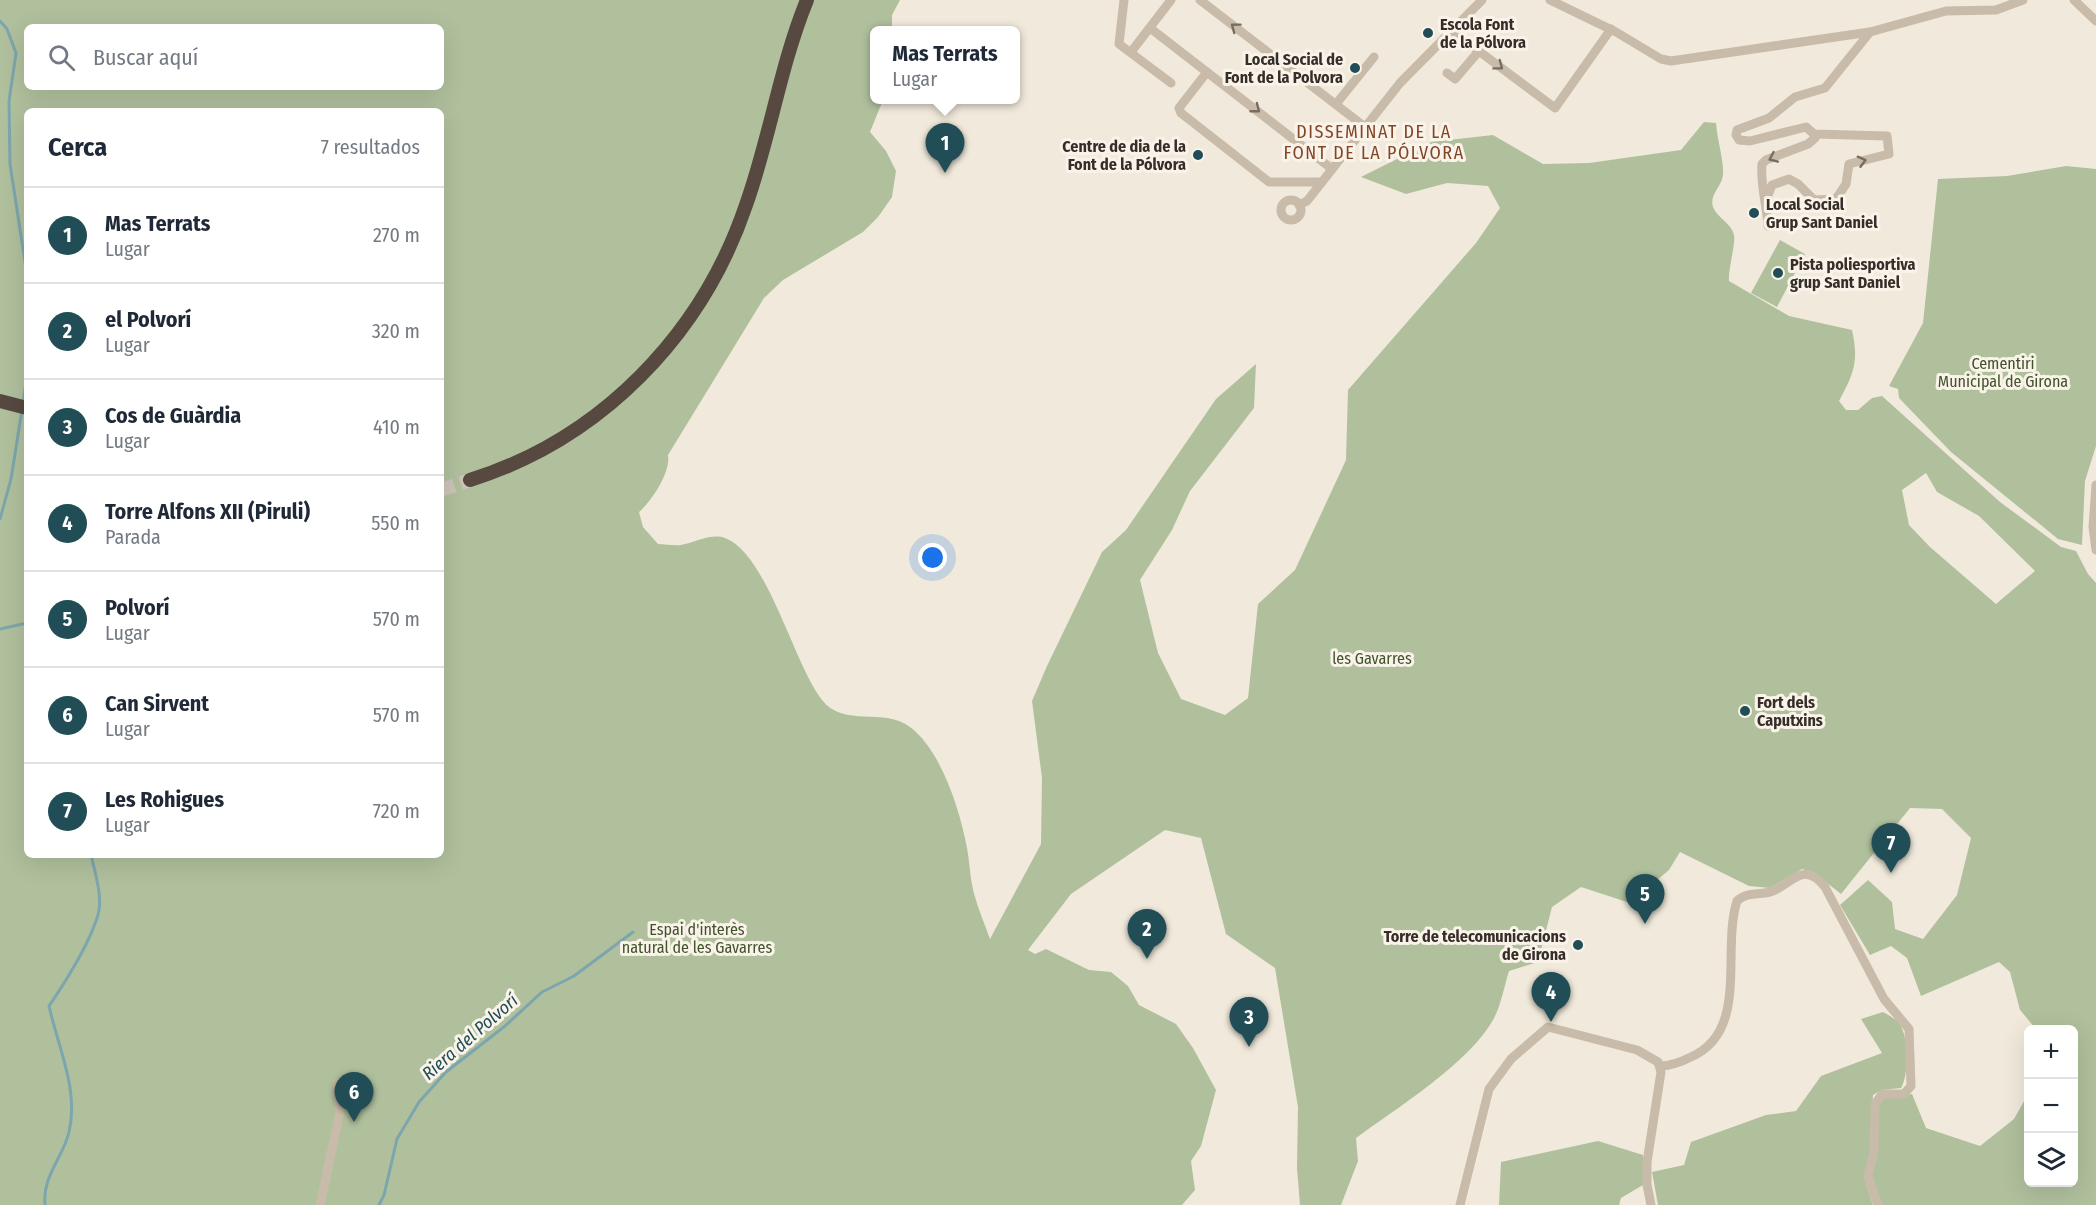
<!DOCTYPE html>
<html lang="es">
<meta charset="utf-8">
<style>
body{margin:0;font-family:"Fira Sans Condensed",sans-serif;background:#f6f6f7;color:#1f2937}
.controls{position:absolute;right:18px;bottom:18px;display:grid;overflow:hidden;border-radius:9px;box-shadow:0 6px 24px #0002}
.controls button{width:54px;height:54px;display:grid;place-items:center;padding:0;border:0;border-bottom:2px solid #e0e1e3;background:#fff;color:#1f2937;font:30px sans-serif}
.you{position:absolute;left:933px;top:558px;width:21px;height:21px;margin:-15px;border:4px solid #fff;border-radius:50%;background:#1a73e8;box-shadow:0 0 0 9px #1a73e833}
.badge{display:grid;place-items:center;width:39px;height:39px;border-radius:50%;background:#204d56;color:#fff;font-size:20px;font-weight:700}
.pin{position:absolute;translate:-50% -50px;filter:drop-shadow(0 2px 3px #0008)}
.pin::after{content:'';position:absolute;top:32px;width:21px;height:18px;background:inherit;clip-path:polygon(0 0,100% 0,50% 100%)}
.popup{position:absolute;left:870px;top:26px;width:150px;height:78px;box-sizing:border-box;display:grid;place-content:center;border-radius:9px;background:#fff;filter:drop-shadow(0 2px 4px #0005);font-size:20px;white-space:nowrap;color:#747a83}
.popup b{font-size:22px;color:#1f2937}
.popup::after{content:'';position:absolute;left:50%;top:100%;margin-left:-12px;border:12px solid transparent;border-top-color:#fff}
.list{margin:0;padding:0;list-style:none}
h2{display:flex;justify-content:space-between;align-items:center;height:78px;margin:0;padding:0 24px;font-size:26px}
h2 small{font-size:20px;font-weight:400;color:#747a83}
.list li{display:grid;grid-template-columns:39px 1fr auto;gap:18px;align-items:center;box-sizing:border-box;height:96px;padding:0 24px;border-top:2px solid #e0e1e3}
.list b{display:block;font-size:22px;white-space:nowrap}
.list p{margin:0;font-size:20px;white-space:nowrap;color:#747a83}
.list em{font-size:20px;font-style:normal;color:#747a83}
.icon{flex:none;width:33px;height:33px;fill:none;stroke:currentColor;stroke-width:2;stroke-linecap:round;stroke-linejoin:round}
.map{position:relative;flex:none;width:2096px;height:1205px;overflow:hidden}
.search{position:absolute;background:#fff;box-shadow:0 6px 24px #0002;left:24px;top:24px;width:420px;height:66px;display:flex;align-items:center;gap:15px;box-sizing:border-box;padding:0 21px;border-radius:9px;color:#747a83;font-size:22px}
.panel{position:absolute;background:#fff;box-shadow:0 6px 24px #0002;left:24px;top:108px;width:420px;height:750px;border-radius:9px}
.map>svg:first-child{display:block}
.green{fill:#b0c09d;fill-rule:evenodd}
.lines{fill:none;stroke-linecap:round;stroke-linejoin:round}
.stream{stroke:#7ca6ad;stroke-width:3}
.highway-tunnel{stroke:#ccc4b8;stroke-width:14;stroke-dasharray:14 7;stroke-linecap:butt}
.minor{stroke:#c9bba9;stroke-width:9}
.highway{stroke:#574940;stroke-width:14}
.oneway{stroke:#786d62}
.poi-dot{fill:#204d56;stroke:#f9f3e9;stroke-width:2}
.labels{text-anchor:middle;dominant-baseline:central;stroke-width:6;stroke-linejoin:round;paint-order:stroke}
.poi-label{font-size:16px;font-weight:bold;fill:#362e28;stroke:#f9f3e9;text-anchor:start}
.park-label{font-size:16px;fill:#41532d;stroke:#f9f3e9}
.neighbourhood-label{font-size:18px;letter-spacing:1.5px;fill:#824525;stroke:#f9f3e9}
.water-label{font-size:18px;font-style:italic;fill:#204d56;stroke:#f9f3e9}
</style>
<div class="map">
<svg width="2096" height="1205" viewBox="0 0 2096 1205">
<rect width="100%" height="100%" fill="#f1eadc"/>
<g class="green">
<path d="M0,0H900L892,15V30H874V100H883L870,132L886,151L896,171L892,197L878,217L863,232L783,280L764,298L668,455C671,472 652,501 639,512L643,527L658,544C665,544 674,546 681,545C694,543 711,533 725,538C767,553 794,665 822,700C844,728 884,707 910,727C941,750 960,810 967,848C970,864 970,881 975,897C979,911 985,925 990,939L1041,844L1042,778L1032,701L1047,666L1102,552L1126,530L1216,399L1256,364L1254,408L1190,491L1172,530L1140,580L1158,653L1181,699L1225,715L1248,698L1258,604L1295,570L1346,460L1348,390L1476,243L1500,208L1488,186L1447,183L1406,194L1361,177L1431,142L1493,135L1543,164L1589,163L1681,150L1704,122L1716,123C1717,139 1724,161 1723,174C1723,186 1707,196 1714,209C1719,219 1731,223 1734,235C1736,243 1728,269 1729,281L1789,316L1852,330C1859,362 1854,373 1839,401L1846,410H1858L1872,398L1882,396L2000,502L2061,547L2076,551L2088,574L2096,583V1205H1882L1870,1178L1877,1157V1108L1880,1099L1912,1094L1926,1128L1980,1146L2014,1119L2028,1094V1182H2074V1030L2036,1029L2020,1010L2010,972L1999,962L1921,996L1907,958L1891,946L1870,955L1840,905L1868,880L1892,902L1895,929L1923,939L1957,895L1971,838L1942,809L1910,808L1841,894L1813,872L1802,869L1770,888L1749,886L1680,852L1669,870L1630,903L1581,887L1552,907L1538,962L1509,971C1504,987 1501,1006 1493,1020C1468,1064 1397,1108 1356,1138L1358,1161L1341,1205H1300L1297,1168L1298,1107L1275,968L1226,934L1201,838L1165,830L1071,894L1028,950L1035,954L1046,949L1089,970L1111,972L1128,986L1139,1005L1176,1024L1193,1048L1216,1090L1201,1146L1191,1161L1195,1190L1182,1205H0ZM27,27H441V87H27ZM27,111H441V855H27ZM1926,473L1937,492L1979,516L2035,571L1996,604L1930,547L1909,525L1902,490Z"/>
<polygon points="2066,166 2096,169 2096,446 2085,481 2082,545 2058,539 1951,452 1899,398 1898,389 1889,386 1923,323 1938,179 2007,176"/>
<polygon points="1780,240 1805,254 1777,307 1751,293"/>
<path d="M1883,1012C1888,1015 1896,1019 1899,1023C1909,1036 1909,1075 1901,1088L1882,1090L1873,1095L1870,1153L1864,1177L1873,1205H1658L1652,1172L1684,1165L1691,1142L1766,1115L1796,1111L1821,1076L1882,1053L1861,1019Z"/>
<polygon points="1598,1141 1643,1155 1643,1185 1621,1198 1619,1205 1499,1205 1501,1162"/>
</g>
<g class="lines">
<g class="stream">
<polyline points="0,21 7,29 16,53 9,101 10,164 27,275"/>
<polyline points="23,403 27,375"/>
<polyline points="0,519 11,479 22,410"/>
<polyline points="0,629 27,623"/>
<path d="M45,1205C42,1176 63,1158 69,1132C79,1090 58,1047 49,1006C66,981 89,945 98,915C103,898 95,872 91,855"/>
<polyline points="379,1205 384,1195 397,1139 419,1102 446,1072 505,1026 542,992 574,976 633,932"/>
</g>
<polyline class="highway-tunnel" points="441,490 470,480"/>
<g class="minor">
<polyline points="1124,0 1119,44 1171,83"/>
<polyline points="1200,0 1365,127"/>
<polyline points="1550,0 1616,32 1661,59 1671,61 1870,32 1946,11 1996,10 2023,0"/>
<polyline points="2074,0 2096,21"/>
<polyline points="1150,28 1332,169"/>
<polyline points="1452,31 1555,108 1611,29"/>
<polyline points="1131,52 1171,0"/>
<polyline points="1207,72 1179,108 1181,113 1269,182 1322,182"/>
<polyline points="1447,73 1455,79 1479,51"/>
<polyline points="1336,104 1374,57"/>
<polyline points="1766,200 1772,185 1789,179 1798,184 1814,200 1836,199 1846,184 1849,164 1889,154 1887,136 1814,134 1806,127 1750,141 1739,140 1736,135 1737,130 1769,118 1795,97 1825,88 1870,32"/>
<circle cx="1291" cy="210" r="10"/>
<polyline points="1299,205 1307,201 1400,83 1482,0"/>
<path d="M1768,226C1767,205 1760,185 1762,164L1766,160L1808,144L1815,138L1814,134"/>
<polyline points="2096,485 2093,527 2096,550"/>
<path d="M1660,1066C1671,1066 1681,1062 1691,1057C1750,1031 1721,951 1737,901C1747,891 1760,896 1773,891C1793,883 1803,860 1825,887L1884,999L1909,1029L1911,1086L1904,1094H1882L1875,1104L1874,1152L1868,1176L1878,1205"/>
<polyline points="320,1205 340,1112 337,1083"/>
<polyline points="1460,1205 1489,1089 1511,1059 1548,1027 1637,1050 1658,1062 1661,1072 1647,1162 1647,1185 1651,1205"/>
</g>
<g class="highway">
<polyline points="0,401 27,408"/>
<path d="M470,480C601,439 702,335 746,205C770,138 780,66 807,0"/>
</g>
</g>
<defs><path id="oneway-chevron" d="M-2-3.5L2.5 0L-2 3.5" fill="none" stroke-width="1.6" stroke-linecap="round" stroke-linejoin="round" transform="scale(1.5)"/></defs>
<g class="oneway">
<use href="#oneway-chevron" transform="translate(1235 27) rotate(-143)"/>
<use href="#oneway-chevron" transform="translate(1499 66) rotate(37)"/>
<use href="#oneway-chevron" transform="translate(1256 109) rotate(38)"/>
<use href="#oneway-chevron" transform="translate(1773 158) rotate(156)"/>
<use href="#oneway-chevron" transform="translate(1862 161) rotate(-15)"/>
</g>
<g class="poi-dot">
<circle cx="1428" cy="33" r="6"/>
<circle cx="1355" cy="68" r="6"/>
<circle cx="1198" cy="155" r="6"/>
<circle cx="1754" cy="213" r="6"/>
<circle cx="1778" cy="273" r="6"/>
<circle cx="1745" cy="711" r="6"/>
<circle cx="1578" cy="945" r="6"/>
</g>
<g class="labels">
<g class="poi-label">
<text x="1440" y="24">Escola Font<tspan x="1440" dy="18">de la Pólvora</tspan></text>
<text x="1343" y="59" text-anchor="end">Local Social de<tspan x="1343" dy="18">Font de la Polvora</tspan></text>
<text x="1186" y="146" text-anchor="end">Centre de dia de la<tspan x="1186" dy="18">Font de la Pólvora</tspan></text>
<text x="1766" y="204">Local Social<tspan x="1766" dy="18">Grup Sant Daniel</tspan></text>
<text x="1790" y="264">Pista poliesportiva<tspan x="1790" dy="18">grup Sant Daniel</tspan></text>
<text x="1757" y="702">Fort dels<tspan x="1757" dy="18">Caputxins</tspan></text>
<text x="1566" y="936" text-anchor="end">Torre de telecomunicacions<tspan x="1566" dy="18">de Girona</tspan></text>
</g>
<g class="park-label">
<text x="2003" y="363">Cementiri<tspan x="2003" dy="18">Municipal de Girona</tspan></text>
<text x="1372" y="658">les Gavarres</text>
<text x="697" y="929">Espai d'interès<tspan x="697" dy="18">natural de les Gavarres</tspan></text>
</g>
<g class="neighbourhood-label">
<text x="1374" y="132">DISSEMINAT DE LA<tspan x="1374" dy="21">FONT DE LA PÓLVORA</tspan></text>
</g>
<g class="water-label">
<text transform="translate(470 1037) rotate(-41)">Riera del Polvorí</text>
</g>
</g>
</svg>
<div class="controls">
<button>+</button>
<button>−</button>
<button><svg class="icon" aria-label="layers" viewBox="0 0 24 24"><path d="M12 4l9 5-9 5-9-5zM3 14l9 5 9-5"/></svg></button>
</div>
<div class="you"></div>
<div class="pin badge" style="left:945px;top:173px">1</div>
<div class="popup"><b>Mas Terrats</b>Lugar</div>
<div class="pin badge" style="left:1147px;top:959px">2</div>
<div class="pin badge" style="left:1249px;top:1047px">3</div>
<div class="pin badge" style="left:1551px;top:1022px">4</div>
<div class="pin badge" style="left:1645px;top:924px">5</div>
<div class="pin badge" style="left:354px;top:1122px">6</div>
<div class="pin badge" style="left:1891px;top:873px">7</div>
<div class="search"><svg class="icon" aria-label="search" viewBox="0 0 24 24"><circle cx="10" cy="10" r="6"/><path d="M15 15l6 6"/></svg>Buscar aquí</div>
<section class="panel">
<h2>Cerca<small>7 resultados</small></h2>
<ul class="list">
<li><span class="badge">1</span><div><b>Mas Terrats</b><p>Lugar</p></div><em>270 m</em></li>
<li><span class="badge">2</span><div><b>el Polvorí</b><p>Lugar</p></div><em>320 m</em></li>
<li><span class="badge">3</span><div><b>Cos de Guàrdia</b><p>Lugar</p></div><em>410 m</em></li>
<li><span class="badge">4</span><div><b>Torre Alfons XII (Piruli)</b><p>Parada</p></div><em>550 m</em></li>
<li><span class="badge">5</span><div><b>Polvorí</b><p>Lugar</p></div><em>570 m</em></li>
<li><span class="badge">6</span><div><b>Can Sirvent</b><p>Lugar</p></div><em>570 m</em></li>
<li><span class="badge">7</span><div><b>Les Rohigues</b><p>Lugar</p></div><em>720 m</em></li>
</ul>
</section>
</div>
